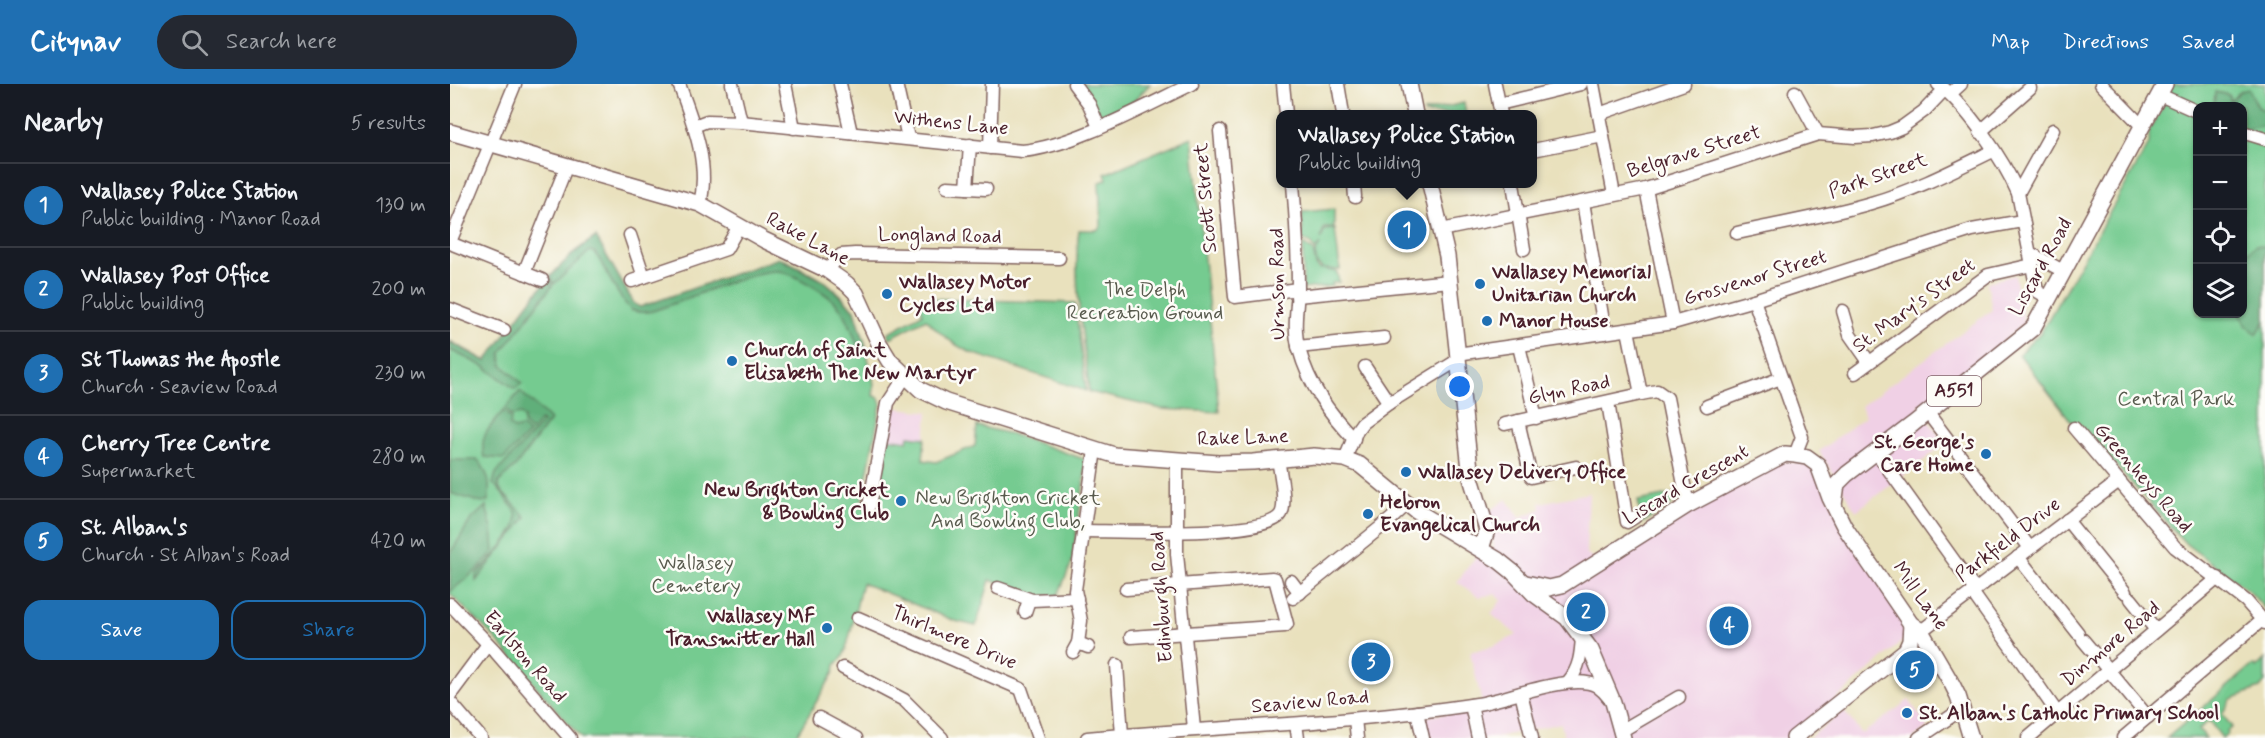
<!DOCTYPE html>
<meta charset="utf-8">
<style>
body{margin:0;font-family:Mynerve,sans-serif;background:#242831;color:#f1f3f6}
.controls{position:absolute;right:18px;top:18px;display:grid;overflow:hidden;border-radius:12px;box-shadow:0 2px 4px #0004}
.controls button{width:54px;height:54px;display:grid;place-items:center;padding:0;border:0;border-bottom:2px solid #363941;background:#171b24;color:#f1f3f6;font:30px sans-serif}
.you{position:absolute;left:1010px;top:303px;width:21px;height:21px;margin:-15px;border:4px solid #fff;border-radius:50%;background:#1a73e8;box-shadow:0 0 0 9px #1a73e833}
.badge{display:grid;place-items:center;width:39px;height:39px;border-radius:50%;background:#1f6fb2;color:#fff;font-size:20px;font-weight:700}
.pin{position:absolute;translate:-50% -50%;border:3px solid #fff;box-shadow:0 2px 6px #0006}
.popup{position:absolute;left:826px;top:26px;width:261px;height:78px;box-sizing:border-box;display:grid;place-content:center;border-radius:12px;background:#171b24;filter:drop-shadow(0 2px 4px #0005);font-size:20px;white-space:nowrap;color:#9ea1a6}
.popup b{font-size:22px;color:#f1f3f6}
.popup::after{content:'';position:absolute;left:50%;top:100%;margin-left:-12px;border:12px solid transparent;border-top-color:#171b24}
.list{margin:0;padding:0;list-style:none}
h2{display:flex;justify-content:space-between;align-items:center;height:78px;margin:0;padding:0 24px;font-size:26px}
h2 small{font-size:20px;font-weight:400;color:#9ea1a6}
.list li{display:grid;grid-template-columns:39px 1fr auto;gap:18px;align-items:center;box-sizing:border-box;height:84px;padding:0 24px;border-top:2px solid #363941}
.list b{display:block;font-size:22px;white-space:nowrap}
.list p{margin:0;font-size:20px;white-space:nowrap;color:#9ea1a6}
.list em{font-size:20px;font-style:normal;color:#9ea1a6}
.actions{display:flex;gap:12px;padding:18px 24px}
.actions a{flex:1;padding:14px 0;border:2px solid #1f6fb2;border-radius:18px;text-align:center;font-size:21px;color:#1f6fb2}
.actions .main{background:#1f6fb2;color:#fff}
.icon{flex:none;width:33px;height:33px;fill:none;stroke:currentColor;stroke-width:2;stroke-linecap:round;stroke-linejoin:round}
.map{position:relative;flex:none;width:1815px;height:654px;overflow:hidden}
header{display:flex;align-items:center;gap:36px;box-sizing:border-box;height:84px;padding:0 30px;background:#1f6fb2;color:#fff}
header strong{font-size:28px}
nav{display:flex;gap:33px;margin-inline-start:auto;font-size:21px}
.search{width:420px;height:54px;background:#242831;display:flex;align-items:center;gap:15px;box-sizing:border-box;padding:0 21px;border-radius:33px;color:#9ea1a6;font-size:22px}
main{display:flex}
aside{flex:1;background:#171b24}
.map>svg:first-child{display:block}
.built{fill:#f0d0e5}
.green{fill:#75cb90;stroke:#60755e;stroke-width:1.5;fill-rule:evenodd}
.forest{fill:#60af7a;stroke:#556752;stroke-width:1.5}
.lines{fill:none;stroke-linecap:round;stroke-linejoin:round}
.minor-casing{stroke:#82635e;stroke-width:15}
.major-casing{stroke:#82635e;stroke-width:18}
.minor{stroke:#fff;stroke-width:12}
.major{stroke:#fff;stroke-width:15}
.poi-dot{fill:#1f6fb2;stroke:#fdfcf7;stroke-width:2}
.labels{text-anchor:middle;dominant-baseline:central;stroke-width:5;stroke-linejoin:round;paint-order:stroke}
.shield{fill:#fdfcf7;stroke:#806168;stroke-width:1.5}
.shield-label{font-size:18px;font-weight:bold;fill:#4a1f2b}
.street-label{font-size:20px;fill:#4a1f2b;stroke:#fdfcf7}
.poi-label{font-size:20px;font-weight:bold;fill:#4a1f2b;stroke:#fdfcf7;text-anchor:start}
.park-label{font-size:20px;fill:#595b4e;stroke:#fdfcf7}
</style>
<header>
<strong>Citynav</strong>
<div class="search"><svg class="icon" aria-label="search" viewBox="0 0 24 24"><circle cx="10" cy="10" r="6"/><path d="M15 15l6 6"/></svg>Search here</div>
<nav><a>Map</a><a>Directions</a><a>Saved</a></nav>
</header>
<main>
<aside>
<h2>Nearby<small>5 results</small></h2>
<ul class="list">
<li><span class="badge">1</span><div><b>Wallasey Police Station</b><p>Public building · Manor Road</p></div><em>130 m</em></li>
<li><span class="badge">2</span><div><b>Wallasey Post Office</b><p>Public building</p></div><em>200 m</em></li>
<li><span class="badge">3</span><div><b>St Thomas the Apostle</b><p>Church · Seaview Road</p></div><em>230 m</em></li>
<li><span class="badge">4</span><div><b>Cherry Tree Centre</b><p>Supermarket</p></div><em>280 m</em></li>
<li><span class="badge">5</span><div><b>St. Alban's</b><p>Church · St Alban's Road</p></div><em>420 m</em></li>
</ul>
<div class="actions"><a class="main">Save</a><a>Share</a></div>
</aside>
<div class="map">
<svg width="1815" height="654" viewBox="0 0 1815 654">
<rect width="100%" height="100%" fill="#fdfcf7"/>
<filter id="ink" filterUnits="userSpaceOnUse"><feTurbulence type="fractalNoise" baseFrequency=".0167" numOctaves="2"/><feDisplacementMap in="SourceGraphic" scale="12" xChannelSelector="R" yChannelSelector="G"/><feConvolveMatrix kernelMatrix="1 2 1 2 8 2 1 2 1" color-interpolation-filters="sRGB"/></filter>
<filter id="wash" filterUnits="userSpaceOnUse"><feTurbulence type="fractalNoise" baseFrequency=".008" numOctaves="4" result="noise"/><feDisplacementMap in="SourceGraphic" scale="24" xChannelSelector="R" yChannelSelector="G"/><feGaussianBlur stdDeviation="1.35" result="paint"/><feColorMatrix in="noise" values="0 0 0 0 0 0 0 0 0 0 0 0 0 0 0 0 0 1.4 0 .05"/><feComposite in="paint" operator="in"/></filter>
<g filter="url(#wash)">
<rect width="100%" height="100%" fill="#e9e1bd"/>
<g class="built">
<polygon points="1565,191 1574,238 1548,263 1468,322 1495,360 1406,427 1369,367 1415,333 1411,322 1542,226 1537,198"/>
<polygon points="447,324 478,328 475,354 459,352 458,357 436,354 440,331"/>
<polygon points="1333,377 1360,381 1455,541 1456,554 1384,617 1336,654 1114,654 1111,639 1042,654 978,654 973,633 1033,624 1020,568 1043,562 1067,551 1041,530 1052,515 1045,510 1029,513 1007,498 1027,471 1044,464 1038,428 1057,415 1070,433 1091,425 1090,419 1139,409 1136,468 1142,475"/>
<polygon points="1459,616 1478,643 1463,654 1359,654 1394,627 1412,650"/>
</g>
<g class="green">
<polygon points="629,0 700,0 681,20 651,35"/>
<path d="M1721,0H1815V525L1799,507L1736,460L1628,339L1624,341L1569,270L1591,248L1680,93L1699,60V47L1714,21ZM1748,22H1792V230H1748Z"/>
<polygon points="1014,19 1016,30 975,30 974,28"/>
<path d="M742,53L769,328L712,325L639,308C634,256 622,197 629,146H647L651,142L649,99L657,95L655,90Z"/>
<polygon points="884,125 884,144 874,144 871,155 875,146 885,145 890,186 874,185 887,188 889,198 882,199 882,202 853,205 853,160 863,167 866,181 869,185 873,185 867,180 865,170 870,160 865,166 860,159 853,156 852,128"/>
<path d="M144,154L162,183L181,227L331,174C387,202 404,210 418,274C421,287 426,299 423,311L429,314L431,320L411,421L427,425L428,387L436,354L458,357L459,352L475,354L473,376L486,378L525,362L527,342L561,350L637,376L622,478L608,511L586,513L540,496L526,542L505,537L412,499C408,513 398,567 392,574C390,577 387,578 385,581L384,588L345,654H131L42,551L0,510V257L36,277L124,168Z"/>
<path d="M470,214L625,219L636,307L522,269C503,261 491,250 476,235L440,254L438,249L472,230Z"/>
<polygon points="1224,410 1221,422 1192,439 1188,417"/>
<polygon points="1815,575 1815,598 1810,604 1781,615 1772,630 1782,643 1777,647 1778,649 1772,654 1759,637 1749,645 1756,654 1717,654 1803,581 1806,584"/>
</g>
<g class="forest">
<polygon points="1799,5 1808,23 1815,27 1815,41 1793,46 1792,22 1764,22 1765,8 1779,11 1780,17 1791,7"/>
<path d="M146,153L184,219L190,223L329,174L376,198L405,226L416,262L408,264C396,228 392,218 357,199C348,194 339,188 328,187C308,185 249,210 228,218C216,222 198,232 184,227C173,223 156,187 149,175L144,168L140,167L104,200L101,194L102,202L51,269L52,281L72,299L65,305L33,282L0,266V258L36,277C69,234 99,182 146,153Z"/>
<polygon points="1806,161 1815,162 1815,237 1807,250 1797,242 1789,230 1792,230 1794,172"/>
<path d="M70,307L100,336L65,383L48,399L50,406L76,433L26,497V490C38,478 71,448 66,429C65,425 61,421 58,418C53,411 49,404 43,400L46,389L93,338L91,336L81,347L74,341V333L71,330L62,332L55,325Z"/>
<path d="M53,327L61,334L60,342L64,345L72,343L79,349L54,375L34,373C29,351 40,343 53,327Z"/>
<path d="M0,376H28C39,390 41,400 38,417L32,419L0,409Z"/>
<polygon points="36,422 42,445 44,467 29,484 0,508 0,470 20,437"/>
</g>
</g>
<g filter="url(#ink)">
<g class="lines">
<defs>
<g id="minor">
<path d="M229,0C243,39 260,79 250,120"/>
<polyline points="282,0 291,38"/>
<polyline points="335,0 344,44"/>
<polyline points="390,0 401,49"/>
<polyline points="446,0 458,54"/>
<polyline points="624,0 639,20 649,43"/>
<polyline points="833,0 836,30"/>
<polyline points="888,0 893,30"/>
<polyline points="1045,0 1051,30"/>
<polyline points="1143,0 1164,111"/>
<path d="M1488,0C1517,22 1553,75 1568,109L1587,207L1599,214"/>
<polyline points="1651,0 1692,42"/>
<polyline points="1345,8 1368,50"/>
<polyline points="1500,10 1511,0"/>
<polyline points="1710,11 1748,28"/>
<polyline points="1049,20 1131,0"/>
<polyline points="1149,30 1234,0"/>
<path d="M244,42L257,37L291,38L572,67C622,63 695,22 742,0"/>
<polyline points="770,47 785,213 848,205"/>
<polyline points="1530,48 1580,4"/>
<polyline points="1792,48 1815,55"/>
<polyline points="540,64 542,0"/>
<polyline points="1083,66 1153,52"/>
<path d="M843,100C846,134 848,170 848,206C847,225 843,246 849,265C859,301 878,328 904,355"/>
<polyline points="904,100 905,113"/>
<polyline points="1063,100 1074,165"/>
<polyline points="497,103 536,105"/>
<polyline points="517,104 520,61"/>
<polyline points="1196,105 1223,239"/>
<polyline points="1568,109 1603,46"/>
<polyline points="1133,118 1155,249"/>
<polyline points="991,146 1196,105 1368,50 1405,53 1423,52 1440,48 1452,43 1474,27 1495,5"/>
<path d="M1287,149C1331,139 1377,132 1421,119C1463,107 1504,86 1543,67"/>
<polyline points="180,151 194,193"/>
<polyline points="0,158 65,0"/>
<polyline points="0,159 92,196"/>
<polyline points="1580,169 1613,187"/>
<polyline points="377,186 391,171 405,170 609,174"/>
<polyline points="74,189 117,81"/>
<polyline points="182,197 276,165 289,142"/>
<polyline points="847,212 1000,197"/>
<polyline points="1304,216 1352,353 1345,371"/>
<polyline points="0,225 54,246"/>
<polyline points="1393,227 1400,251 1419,278"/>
<polyline points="1178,246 1191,310 1207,307 1217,314 1238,421"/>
<polyline points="1069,262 1086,334"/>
<polyline points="848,263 934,254"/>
<polyline points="1007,270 1223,239 1304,216 1522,146 1572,137"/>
<polyline points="915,283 939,319"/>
<polyline points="1405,289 1538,191 1582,181"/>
<polyline points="1158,318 1177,438 1185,433"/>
<polyline points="1257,322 1331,294"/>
<polyline points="1477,328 1580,464"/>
<polyline points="1068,337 1081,393 1126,383"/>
<polyline points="1055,340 1191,310"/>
<polyline points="1624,344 1725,463 1796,517 1815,539"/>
<polyline points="1426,368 1525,506"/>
<polyline points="895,375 907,346 912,339 939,319 1008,276"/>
<polyline points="727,377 727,470 744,645"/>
<polyline points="419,422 438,319 455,293"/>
<polyline points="1617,436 1675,508"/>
<path d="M635,447C666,447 817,454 831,430C837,419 830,389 828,375"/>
<polyline points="1568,473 1628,549"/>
<polyline points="841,497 850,509"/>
<polyline points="548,504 582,516 627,514"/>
<polyline points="676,505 822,494 825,495 837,540 835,542 681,553"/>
<polyline points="1522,508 1566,570"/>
<polyline points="843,514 941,435 957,420"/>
<polyline points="1681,515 1706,546"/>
<polyline points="0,520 44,566 120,654"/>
<polyline points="575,528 579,516"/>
<polyline points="408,534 571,605 588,654"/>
<polyline points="1471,547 1669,397"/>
<polyline points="1633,556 1698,633"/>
<polyline points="628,559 631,537 625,506 645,366"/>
<polyline points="623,568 628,559 638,563"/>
<polyline points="1569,574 1608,630"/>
<polyline points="667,581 672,651"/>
<polyline points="393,584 454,616 492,654"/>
<path d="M1118,598C1130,584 1131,569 1132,553"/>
<polyline points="1071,609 1082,654"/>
<polyline points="0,611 38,560"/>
<polyline points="0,618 31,654"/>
<polyline points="1021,621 1028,654"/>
<polyline points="967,628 973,654"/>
<polyline points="369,634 406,654"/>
<polyline points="905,635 907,654"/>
<polyline points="846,640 848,654"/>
<polyline points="1171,647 1229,613"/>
<path d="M637,654C767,643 898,640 1027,620C1055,616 1123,588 1147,602C1151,605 1156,610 1159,614"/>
<polyline points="1469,654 1512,625"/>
<polyline points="1578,654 1768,494"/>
<polyline points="1673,654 1813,535"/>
</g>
<g id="major">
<polyline points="959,0 965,30"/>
<polyline points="0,48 250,120 314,156 377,186 397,200 406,209 429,259 440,277 471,306 496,318 664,371 768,379 803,378 864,372 895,375 910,381 966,427 1048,476 1063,488 1084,510 1117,534 1141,566 1163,618 1173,654"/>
<polyline points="980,100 997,172 1021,394 1037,446 1031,465"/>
<polyline points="1384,421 1387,400 1397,390 1463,340 1583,244 1715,0"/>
<polyline points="1076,499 1099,504 1112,501 1238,421 1335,370 1345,371 1357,373 1368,381 1380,414 1394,442 1461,540 1471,547 1502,600 1508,612 1521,654"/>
<polyline points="1344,654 1456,566 1460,557 1461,540"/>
</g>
</defs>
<use href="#minor" class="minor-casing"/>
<use href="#major" class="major-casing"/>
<use href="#minor" class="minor"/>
<use href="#major" class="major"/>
</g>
</g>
<g class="poi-dot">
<circle cx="1030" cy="200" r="6"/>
<circle cx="437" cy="210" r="6"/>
<circle cx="1037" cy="237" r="6"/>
<circle cx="282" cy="277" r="6"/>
<circle cx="1536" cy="370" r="6"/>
<circle cx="956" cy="388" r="6"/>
<circle cx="451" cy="417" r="6"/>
<circle cx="918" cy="430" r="6"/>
<circle cx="377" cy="544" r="6"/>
<circle cx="1457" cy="629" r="6"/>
</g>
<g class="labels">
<rect class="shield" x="1477" y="292" width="54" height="30" rx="4.5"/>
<g class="shield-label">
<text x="1504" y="307">A551</text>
</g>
<g class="street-label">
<text transform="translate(501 39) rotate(6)">Withens Lane</text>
<text transform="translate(1244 68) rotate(-17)">Belgrave Street</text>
<text transform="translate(1428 92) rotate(-19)">Park Street</text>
<text transform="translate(756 114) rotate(-95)">Scott Street</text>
<text transform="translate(490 152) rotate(1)">Longland Road</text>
<text transform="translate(358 155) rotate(28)">Rake Lane</text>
<text transform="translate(1591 183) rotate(-61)">Liscard Road</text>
<text transform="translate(1305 194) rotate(-17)">Grosvenor Street</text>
<text transform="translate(828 200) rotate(-91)">Urmson Road</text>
<text transform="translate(1464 222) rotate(-36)">St. Mary's Street</text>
<text transform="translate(1119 306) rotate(-12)">Glyn Road</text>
<text transform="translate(793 354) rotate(-2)">Rake Lane</text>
<text transform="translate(1693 394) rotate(49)">Greenheys Road</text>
<text transform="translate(1236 401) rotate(-30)">Liscard Crescent</text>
<text transform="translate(1558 456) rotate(-37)">Parkfield Drive</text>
<text transform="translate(1470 512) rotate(54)">Mill Lane</text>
<text transform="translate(712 513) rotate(-94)">Edinburgh Road</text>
<text transform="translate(504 554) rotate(23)">Thirlmere Drive</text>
<text transform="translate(1661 560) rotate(-40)">Dinmore Road</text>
<text transform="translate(75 573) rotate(49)">Earlston Road</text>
<text transform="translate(860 618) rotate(-5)">Seaview Road</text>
</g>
<g class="poi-label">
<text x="1042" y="188">Wallasey Memorial<tspan x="1042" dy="23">Unitarian Church</tspan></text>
<text x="449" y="198">Wallasey Motor<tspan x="449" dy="23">Cycles Ltd</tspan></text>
<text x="1049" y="237">Manor House</text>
<text x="294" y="266">Church of Saint<tspan x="294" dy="23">Elisabeth The New Martyr</tspan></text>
<text x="1524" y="358" text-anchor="end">St. George's<tspan x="1524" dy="23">Care Home</tspan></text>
<text x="968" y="388">Wallasey Delivery Office</text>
<text x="439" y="406" text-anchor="end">New Brighton Cricket<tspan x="439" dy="23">&amp; Bowling Club</tspan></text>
<text x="930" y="418">Hebron<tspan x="930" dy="23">Evangelical Church</tspan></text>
<text x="365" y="532" text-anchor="end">Wallasey MF<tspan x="365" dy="23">Transmitter Hall</tspan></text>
<text x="1469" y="629">St. Alban's Catholic Primary School</text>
</g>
<g class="park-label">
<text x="695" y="206">The Delph<tspan x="695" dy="23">Recreation Ground</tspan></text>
<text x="1726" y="315">Central Park</text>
<text x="558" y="414">New Brighton Cricket<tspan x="558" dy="23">And Bowling Club,</tspan></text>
<text x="246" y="479">Wallasey<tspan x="246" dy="23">Cemetery</tspan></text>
</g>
</g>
</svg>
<div class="controls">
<button>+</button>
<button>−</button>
<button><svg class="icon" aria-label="locate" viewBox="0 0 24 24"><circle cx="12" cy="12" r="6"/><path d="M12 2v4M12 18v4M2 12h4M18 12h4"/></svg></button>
<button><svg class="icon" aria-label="layers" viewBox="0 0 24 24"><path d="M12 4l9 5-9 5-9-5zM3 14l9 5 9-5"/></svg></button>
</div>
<div class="you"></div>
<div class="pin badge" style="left:957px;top:146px">1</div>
<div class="popup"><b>Wallasey Police Station</b>Public building</div>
<div class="pin badge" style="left:1136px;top:528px">2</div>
<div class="pin badge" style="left:921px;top:578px">3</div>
<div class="pin badge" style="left:1279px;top:542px">4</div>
<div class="pin badge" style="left:1465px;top:586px">5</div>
</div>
</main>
